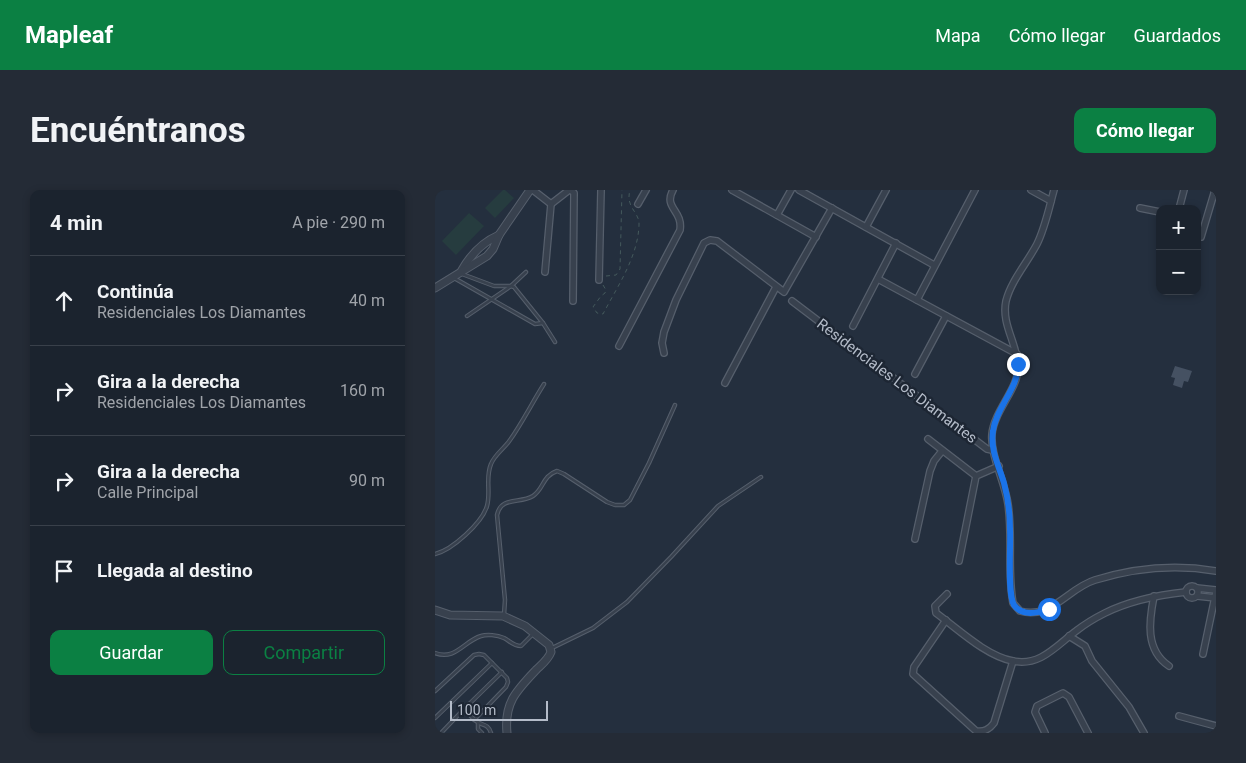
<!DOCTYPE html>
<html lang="es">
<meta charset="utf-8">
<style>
body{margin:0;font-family:Roboto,sans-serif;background:#242b36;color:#f1f3f6}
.controls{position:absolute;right:15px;top:15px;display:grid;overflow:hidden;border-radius:10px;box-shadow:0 2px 8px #0003}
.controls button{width:45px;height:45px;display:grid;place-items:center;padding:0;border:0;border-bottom:1px solid #39404a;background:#1b232e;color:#f1f3f6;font:25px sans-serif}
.scale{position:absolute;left:15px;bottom:12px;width:98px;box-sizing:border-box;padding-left:5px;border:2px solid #b4bcc9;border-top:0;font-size:14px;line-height:18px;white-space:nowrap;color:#b4bcc9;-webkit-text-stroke:4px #1d2633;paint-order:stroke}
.stop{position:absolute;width:15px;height:15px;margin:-11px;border:4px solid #1a73e8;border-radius:50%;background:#fff}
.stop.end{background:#1a73e8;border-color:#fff;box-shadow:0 1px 5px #0008}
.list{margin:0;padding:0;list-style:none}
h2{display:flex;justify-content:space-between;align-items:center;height:65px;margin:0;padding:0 20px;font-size:21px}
h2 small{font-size:16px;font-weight:400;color:#a0a4aa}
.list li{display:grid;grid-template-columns:32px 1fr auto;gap:15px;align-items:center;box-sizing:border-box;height:90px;padding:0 20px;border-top:1px solid #39404a}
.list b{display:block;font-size:19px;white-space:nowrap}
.list p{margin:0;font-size:16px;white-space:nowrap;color:#a0a4aa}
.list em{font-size:16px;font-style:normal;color:#a0a4aa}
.actions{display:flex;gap:10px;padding:15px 20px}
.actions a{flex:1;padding:11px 0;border:1px solid #0b8043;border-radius:10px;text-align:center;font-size:18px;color:#0b8043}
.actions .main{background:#0b8043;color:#fff}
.icon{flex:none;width:28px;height:28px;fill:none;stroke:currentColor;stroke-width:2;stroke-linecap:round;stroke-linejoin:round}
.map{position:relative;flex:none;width:781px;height:543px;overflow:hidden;border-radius:10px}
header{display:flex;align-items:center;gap:30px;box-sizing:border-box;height:70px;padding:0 25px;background:#0b8043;color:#fff}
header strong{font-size:24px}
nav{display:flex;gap:28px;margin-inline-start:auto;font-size:18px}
.intro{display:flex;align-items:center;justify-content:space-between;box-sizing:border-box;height:120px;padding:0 30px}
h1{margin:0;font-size:35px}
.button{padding:12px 22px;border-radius:10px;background:#0b8043;color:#fff;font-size:18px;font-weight:700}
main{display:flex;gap:30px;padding:0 30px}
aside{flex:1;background:#1b232e;border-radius:10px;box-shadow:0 2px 8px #0003}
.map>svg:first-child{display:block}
.green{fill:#263c3f}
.building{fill:#455162}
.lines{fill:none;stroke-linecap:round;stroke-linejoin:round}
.service-casing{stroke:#565f6c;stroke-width:4.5}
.minor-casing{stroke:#565f6c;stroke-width:8}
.tertiary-casing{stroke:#565f6c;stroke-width:9}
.path{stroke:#44595c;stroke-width:1;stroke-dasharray:4 4;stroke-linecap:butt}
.service{stroke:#38414e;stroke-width:2.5}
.minor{stroke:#38414e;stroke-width:5.5}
.tertiary{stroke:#38414e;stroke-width:7}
.route{stroke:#1a73e8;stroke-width:6}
.labels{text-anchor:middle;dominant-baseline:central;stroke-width:5;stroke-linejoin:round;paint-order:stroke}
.street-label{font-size:15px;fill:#b4bcc9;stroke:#1d2633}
</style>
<header>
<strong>Mapleaf</strong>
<nav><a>Mapa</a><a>Cómo llegar</a><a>Guardados</a></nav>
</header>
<div class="intro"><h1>Encuéntranos</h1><a class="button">Cómo llegar</a></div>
<main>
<aside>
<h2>4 min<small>A pie · 290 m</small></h2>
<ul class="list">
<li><svg class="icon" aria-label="ahead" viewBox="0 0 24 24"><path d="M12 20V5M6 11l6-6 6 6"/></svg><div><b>Continúa</b><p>Residenciales Los Diamantes</p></div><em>40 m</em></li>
<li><svg class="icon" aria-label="right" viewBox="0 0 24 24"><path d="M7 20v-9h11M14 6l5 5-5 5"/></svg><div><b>Gira a la derecha</b><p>Residenciales Los Diamantes</p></div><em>160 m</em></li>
<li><svg class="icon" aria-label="right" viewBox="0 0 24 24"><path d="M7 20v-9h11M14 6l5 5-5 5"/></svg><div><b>Gira a la derecha</b><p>Calle Principal</p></div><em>90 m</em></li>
<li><svg class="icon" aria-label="arrive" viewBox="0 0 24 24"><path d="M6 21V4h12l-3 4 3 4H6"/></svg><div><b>Llegada al destino</b></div></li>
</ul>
<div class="actions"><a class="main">Guardar</a><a>Compartir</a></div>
</aside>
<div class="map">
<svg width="781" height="543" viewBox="0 0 781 543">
<rect width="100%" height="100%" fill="#242f3e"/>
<g class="green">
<polygon points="68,0 70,0 79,8 60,28 50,18"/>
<polygon points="34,23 49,36 21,65 7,51"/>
</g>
<polygon class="building" points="740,176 757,181 753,192 749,191 747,198 738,195 740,188 736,187"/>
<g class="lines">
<defs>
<g id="service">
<polyline points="27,84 59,96 76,96 79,97 108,133 120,152"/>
<polyline points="19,88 100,134 108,133"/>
<polyline points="32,126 76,96 91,82"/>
<path d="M0,364C17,360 47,333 52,316C56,302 50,288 56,274C60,264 69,259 75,250C87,233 97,213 109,194"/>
<path d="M69,425L70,410L62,325C66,306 85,314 98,306C109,299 107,286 122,281L129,284L172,312L180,315H189L195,310L214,273L240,215"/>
<polyline points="117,458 158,438 192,412 236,367 283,316 326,287"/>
<path d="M0,463C20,471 29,451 46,446C52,444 62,445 69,448C75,451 78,456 86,456L98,444"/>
<polyline points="0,501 39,465 44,464 49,465 72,488 73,492 71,497 39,530"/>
<polyline points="29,519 67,482"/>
<polyline points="0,528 57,473"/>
<polyline points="43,533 43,539 47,543"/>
<path d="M6,543L29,519C33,523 37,528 41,531C47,536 53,533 56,543"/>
</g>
<g id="minor">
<polyline points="98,0 116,14 134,0"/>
<polyline points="136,0 139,3 138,111"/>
<polyline points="297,0 381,47"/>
<polyline points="364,0 499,75"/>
<polyline points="596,0 616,11"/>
<path d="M619,0C614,18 610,38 602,54C592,73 576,91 571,111C566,135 583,154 583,178C583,199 559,221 557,244C555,265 570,292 573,314C578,347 572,380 578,413L585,421C616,430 633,398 660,390C699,378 740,374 781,381"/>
<polyline points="203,14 211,0"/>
<polyline points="705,18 725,22"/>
<polyline points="744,19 749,0"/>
<polyline points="342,25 356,0"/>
<polyline points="431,37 451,0"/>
<polyline points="766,47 780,0"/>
<polyline points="110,82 116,14"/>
<polyline points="443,89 582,164"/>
<polyline points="164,90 166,0"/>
<polyline points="482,110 540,0"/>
<polyline points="357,111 552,259 557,260"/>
<polyline points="418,136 461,53"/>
<path d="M184,156L245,40C248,20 228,18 238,0"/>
<polyline points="229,163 227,153 229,142 241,110 269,53 275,50 282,51 349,102 397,18"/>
<polyline points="480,184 511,126"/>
<polyline points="290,193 341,97"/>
<polyline points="493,249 541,286"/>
<polyline points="480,349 495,281 499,271 507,261"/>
<polyline points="524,371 541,286 564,276"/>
<circle cx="757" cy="402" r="6"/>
<polyline points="762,398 781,400"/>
<path d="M512,404L500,416L501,423C523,439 551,466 578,471C605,477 622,455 641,441C650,434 660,428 670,423C696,410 723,405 751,402"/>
<path d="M719,406C714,431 710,460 734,476"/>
<polyline points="762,406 781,408"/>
<path d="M511,430L479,477L478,484L541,541C549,542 554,540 559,533L578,471"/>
<polyline points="634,446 650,456 657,471 694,517 709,543"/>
<polyline points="768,464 781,402"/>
<polyline points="744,526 781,536"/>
<polyline points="610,543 600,522 602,516 628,503 634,507 653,543"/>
</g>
<g id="tertiary">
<path d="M27,80C36,64 48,52 64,45"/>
<polyline points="0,98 52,66 58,59 64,45 95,0"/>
<path d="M0,420L15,425L68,426L90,436L114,455L116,462C113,470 106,475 101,480C81,501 69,513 72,543"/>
</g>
</defs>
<use href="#service" class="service-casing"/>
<use href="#minor" class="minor-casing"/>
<use href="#tertiary" class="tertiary-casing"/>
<g class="path">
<polyline points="171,86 181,85 185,79 187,0"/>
<path d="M168,95L171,100L170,103L166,106L158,117L162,123L168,124C182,97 203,67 204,35C205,22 190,18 195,0"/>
</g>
<use href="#service" class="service"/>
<use href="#minor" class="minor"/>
<use href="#tertiary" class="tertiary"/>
</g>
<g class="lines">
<path class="route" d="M583,174C584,198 561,217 558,241C555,260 564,276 569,293C573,308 575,323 575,339C576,355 572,403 579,415C587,427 603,423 614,419"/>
</g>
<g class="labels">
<g class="street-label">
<text transform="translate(462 191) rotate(37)">Residenciales Los Diamantes</text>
</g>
</g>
</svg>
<div class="controls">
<button>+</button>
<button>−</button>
</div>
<div class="scale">100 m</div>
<div class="stop" style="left:614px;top:419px"></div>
<div class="stop end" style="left:583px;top:174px"></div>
</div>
</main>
